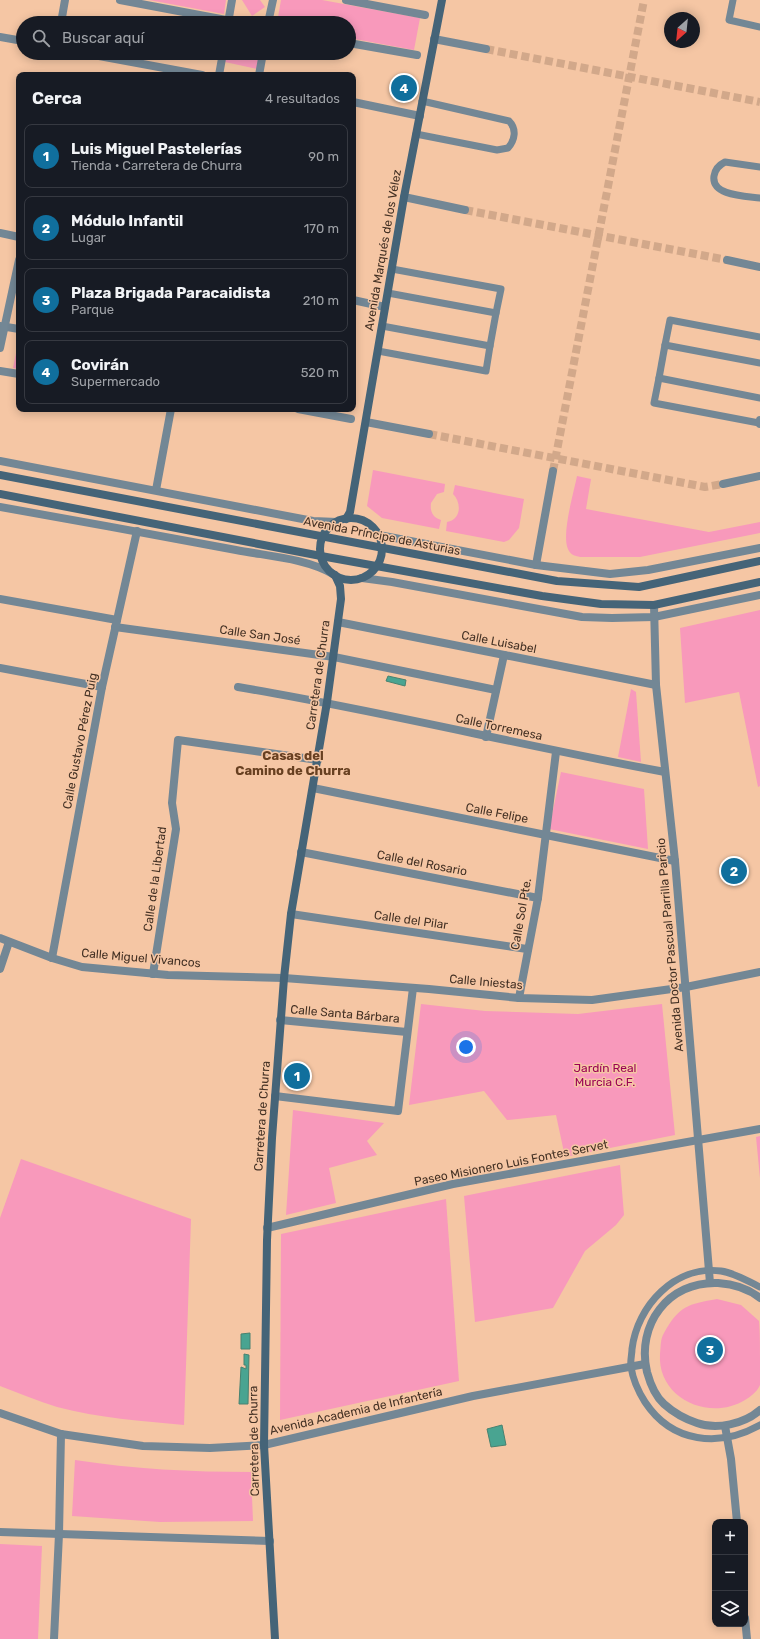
<!DOCTYPE html>
<html lang="es">
<meta charset="utf-8">
<style>
body{margin:0;font-family:Rubik,sans-serif;background:#242831;color:#f1f3f6}
.controls{position:absolute;right:12px;bottom:12px;display:grid;overflow:hidden;border-radius:8px;box-shadow:0 2px 10px #0003}
.controls button{width:36px;height:36px;display:grid;place-items:center;padding:0;border:0;border-bottom:1px solid #363941;background:#171b24;color:#f1f3f6;font:20px sans-serif}
.compass{position:absolute;left:664px;top:12px;width:36px;height:36px;border-radius:50%;background:#171b24;box-shadow:0 2px 10px #0003;rotate:207deg}
.you{position:absolute;left:466px;top:1047px;width:14px;height:14px;margin:-10px;border:3px solid #fff;border-radius:50%;background:#1a73e8;box-shadow:0 0 0 6px #1a73e833}
.badge{display:grid;place-items:center;width:26px;height:26px;border-radius:50%;background:#106f9d;color:#fff;font-size:13px;font-weight:700}
.pin{position:absolute;translate:-50% -50%;border:2px solid #fff;box-shadow:0 1px 4px #0006}
.list{margin:0;padding:0;list-style:none}
h2{display:flex;justify-content:space-between;align-items:center;height:52px;margin:0;padding:0 16px;font-size:17px}
h2 small{font-size:13px;font-weight:400;color:#9ea1a6}
.list li{display:grid;grid-template-columns:26px 1fr auto;gap:12px;align-items:center;box-sizing:border-box;height:64px;margin:0 8px 8px;padding:0 8px;border:1px solid #363941;border-radius:8px}
.list b{display:block;font-size:15px;white-space:nowrap}
.list p{margin:0;font-size:13px;white-space:nowrap;color:#9ea1a6}
.list em{font-size:13px;font-style:normal;color:#9ea1a6}
.icon{flex:none;width:22px;height:22px;fill:none;stroke:currentColor;stroke-width:2;stroke-linecap:round;stroke-linejoin:round}
.map{position:relative;flex:none;width:760px;height:1639px;overflow:hidden}
.search{position:absolute;background:#171b24;box-shadow:0 2px 10px #0003;left:16px;top:16px;width:340px;height:44px;display:flex;align-items:center;gap:10px;box-sizing:border-box;padding:0 14px;border-radius:22px;color:#9ea1a6;font-size:15px}
.panel{position:absolute;background:#171b24;box-shadow:0 2px 10px #0003;left:16px;top:72px;width:340px;height:340px;border-radius:8px}
.map>svg:first-child{display:block}
.green{fill:#f899bb}
.water{fill:#49a491;stroke:#488270}
.lines{fill:none;stroke-linecap:round;stroke-linejoin:round}
.street-tunnel{stroke:#d2a88a;stroke-width:8;stroke-dasharray:8 4;stroke-linecap:butt}
.lane{stroke:#738795;stroke-width:7}
.street{stroke:#738795;stroke-width:8}
.secondary{stroke:#456478;stroke-width:8}
.labels{text-anchor:middle;dominant-baseline:central;stroke-width:3;stroke-linejoin:round;paint-order:stroke}
.street-label{font-size:12px;fill:#443124;stroke:#f5c6a4}
.park-label{font-size:12px;fill:#9a0055;stroke:#f5c6a4}
.neighbourhood-label{font-size:13px;font-weight:bold;fill:#684021;stroke:#f5c6a4}
</style>
<div class="map">
<svg width="760" height="1639" viewBox="0 0 760 1639">
<rect width="100%" height="100%" fill="#f5c6a4"/>
<g class="green">
<polygon points="149,0 226,0 224,14"/>
<polygon points="242,0 260,0 265,7 252,16"/>
<polygon points="281,0 322,0 420,18 414,50 349,38 349,23 277,23"/>
<polygon points="227,53 260,53 257,69 225,62"/>
<polygon points="19,338 19,369 13,368"/>
<path d="M373,470L445,484L444,492L437,494L431,503C430,511 432,517 441,520L439,529L382,518L367,506Z"/>
<path d="M577,476L591,479L586,509L709,532L760,522V533L640,557H580C576,556 571,555 569,551C560,538 574,492 577,476Z"/>
<path d="M455,485L524,499L519,528L509,540L504,542L446,531L447,522C461,520 462,503 453,494Z"/>
<polygon points="760,610 760,786 758,787 739,692 685,703 680,628"/>
<polygon points="631,689 636,692 641,762 618,757"/>
<polygon points="561,772 644,789 648,849 549,829"/>
<polygon points="421,1004 485,1011 578,1014 662,1004 675,1135 565,1157 556,1115 507,1120 484,1091 409,1105"/>
<polygon points="293,1110 384,1123 367,1141 377,1155 329,1168 336,1203 286,1215"/>
<polygon points="760,1136 760,1178 756,1137"/>
<path d="M21,1159L191,1219L184,1425C142,1421 99,1418 57,1407C38,1401 19,1393 0,1386V1218Z"/>
<polygon points="620,1165 624,1215 616,1225 585,1251 553,1308 475,1322 464,1196"/>
<polygon points="446,1199 459,1381 280,1420 281,1234"/>
<path d="M717,1299L741,1305L759,1321C760,1332 760,1346 760,1358C760,1365 760,1378 760,1385C757,1392 750,1397 745,1400C709,1422 657,1398 660,1354C661,1346 660,1340 664,1333C679,1306 688,1304 717,1299Z"/>
<path d="M75,1460C133,1469 192,1472 251,1472L253,1521L160,1522L72,1516Z"/>
<polygon points="0,1544 42,1546 38,1639 0,1639"/>
</g>
<g class="water">
<polygon points="388,676 406,680 405,686 386,681"/>
<polygon points="250,1333 250,1349 241,1349 241,1334"/>
<polygon points="244,1354 249,1355 248,1404 239,1404 241,1367 246,1369 246,1365 244,1365"/>
<polygon points="502,1425 506,1445 491,1447 487,1429"/>
</g>
<g class="lines">
<g class="street-tunnel">
<polyline points="486,49 760,102"/>
<polyline points="465,210 727,260"/>
<polyline points="429,434 705,487 723,484"/>
<polyline points="553,471 644,0"/>
</g>
<g class="lane">
<polyline points="733,0 729,20 760,27"/>
<path d="M416,134L497,150L508,148C515,140 517,129 509,121L422,101"/>
<path d="M760,167L725,162C719,165 715,169 714,176C711,196 746,196 760,198"/>
<polyline points="392,269 501,289 496,313"/>
<polyline points="382,326 490,346 496,313 388,293"/>
<polyline points="760,337 670,320 665,345 760,363"/>
<polyline points="378,351 486,371 490,346"/>
<polyline points="659,378 665,345"/>
<polyline points="759,423 654,403 659,378 760,398"/>
<path d="M760,1287C747,1281 735,1273 721,1271C675,1265 637,1306 632,1349C632,1354 630,1361 631,1367C633,1380 638,1391 645,1402C672,1443 719,1448 760,1425"/>
</g>
<g class="street">
<polyline points="120,0 242,23"/>
<polyline points="346,0 425,15"/>
<polyline points="61,23 65,0"/>
<polyline points="228,23 232,0"/>
<polyline points="268,23 273,0"/>
<polyline points="0,37 23,41"/>
<polyline points="434,39 486,49"/>
<polyline points="349,43 417,55"/>
<polyline points="83,53 202,75"/>
<polyline points="219,75 223,53"/>
<polyline points="259,75 263,53"/>
<polyline points="353,102 420,116"/>
<polyline points="404,197 465,210"/>
<polyline points="0,233 19,237"/>
<polyline points="727,260 760,267"/>
<polyline points="353,300 385,307"/>
<polyline points="0,326 19,329"/>
<polyline points="0,348 19,260"/>
<polyline points="0,371 19,374"/>
<polyline points="298,409 351,419"/>
<polyline points="760,420 760,424"/>
<polyline points="366,422 429,434"/>
<polyline points="0,461 313,521 337,522"/>
<polyline points="723,484 760,476"/>
<polyline points="156,490 171,409"/>
<path d="M0,507C79,521 157,535 236,550C266,556 306,558 333,574"/>
<polyline points="379,535 536,565 610,574 648,570 760,548"/>
<polyline points="536,565 553,471"/>
<polyline points="362,578 392,582 582,617 612,618 654,617 760,595"/>
<polyline points="0,599 117,620"/>
<polyline points="654,605 656,685 675,861 710,1283"/>
<polyline points="338,622 656,685"/>
<polyline points="115,627 334,657 496,690"/>
<polyline points="0,668 102,687"/>
<path d="M238,687C382,711 523,746 665,772"/>
<polyline points="486,737 504,655"/>
<polyline points="313,788 675,861"/>
<polyline points="301,852 538,898"/>
<polyline points="291,914 527,949"/>
<polyline points="0,938 52,958 82,967 168,975 284,978 429,989 519,998 592,1000 686,987 760,972"/>
<polyline points="52,958 102,687 137,531"/>
<polyline points="0,969 9,942"/>
<polyline points="153,974 176,829 172,803 178,740 318,760"/>
<polyline points="519,998 538,898 556,752"/>
<polyline points="280,1020 407,1032"/>
<polyline points="275,1096 398,1111 413,988"/>
<polyline points="267,1228 453,1184 760,1129"/>
<path d="M760,1298C749,1289 733,1284 718,1283C668,1281 636,1325 647,1372C650,1383 655,1396 664,1404C674,1413 685,1419 697,1423C717,1430 744,1424 760,1410"/>
<polyline points="0,1413 61,1434 143,1446 210,1448 264,1445 473,1396 645,1364"/>
<polyline points="725,1426 731,1459 737,1522"/>
<polyline points="0,1532 270,1541"/>
<polyline points="745,1618 747,1639"/>
<polyline points="54,1639 59,1534 61,1434"/>
</g>
<g class="secondary">
<polyline points="0,475 557,581 639,587 760,561"/>
<polyline points="0,494 321,556 542,596 601,604 654,605 760,582"/>
<circle cx="351" cy="549" r="31"/>
<polyline points="346,519 350,512 404,197 442,0"/>
<polyline points="275,1639 264,1445 267,1240 272,1138 284,978 291,914 327,702 341,599 340,586 335,575"/>
</g>
</g>
<g class="labels">
<g class="street-label">
<text transform="translate(383 250) rotate(-80)">Avenida Marqués de los Vélez</text>
<text transform="translate(382 536) rotate(11)">Avenida Príncipe de Asturias</text>
<text transform="translate(260 635) rotate(8)">Calle San José</text>
<text transform="translate(499 642) rotate(11)">Calle Luisabel</text>
<text transform="translate(318 675) rotate(-82)">Carretera de Churra</text>
<text transform="translate(499 727) rotate(12)">Calle Torremesa</text>
<text transform="translate(80 741) rotate(-79)">Calle Gustavo Pérez Puig</text>
<text transform="translate(497 813) rotate(11)">Calle Felipe</text>
<text transform="translate(422 863) rotate(11)">Calle del Rosario</text>
<text transform="translate(155 879) rotate(-82)">Calle de la Libertad</text>
<text transform="translate(521 914) rotate(-80)">Calle Sol Pte.</text>
<text transform="translate(411 920) rotate(8)">Calle del Pilar</text>
<text transform="translate(670 945) rotate(-95)">Avenida Doctor Pascual Parrilla Paricio</text>
<text transform="translate(141 958) rotate(5)">Calle Miguel Vivancos</text>
<text transform="translate(486 982) rotate(5)">Calle Iniestas</text>
<text transform="translate(345 1014) rotate(5)">Calle Santa Bárbara</text>
<text transform="translate(262 1116) rotate(-86)">Carretera de Churra</text>
<text transform="translate(511 1163) rotate(-11)">Paseo Misionero Luis Fontes Servet</text>
<text transform="translate(356 1411) rotate(-13)">Avenida Academia de Infantería</text>
<text transform="translate(254 1441) rotate(-91)">Carretera de Churra</text>
</g>
<g class="park-label">
<text x="605" y="1068">Jardín Real<tspan x="605" dy="14">Murcia C.F.</tspan></text>
</g>
<g class="neighbourhood-label">
<text x="293" y="755">Casas del<tspan x="293" dy="15">Camino de Churra</tspan></text>
</g>
</g>
</svg>
<div class="controls">
<button>+</button>
<button>−</button>
<button><svg class="icon" aria-label="layers" viewBox="0 0 24 24"><path d="M12 4l9 5-9 5-9-5zM3 14l9 5 9-5"/></svg></button>
</div>
<svg class="compass" viewBox="-18 -18 36 36"><path d="M0-13l5 13h-10z" fill="#e53935"/><path d="M0 13l5-13h-10z" fill="#9ea1a6"/></svg>
<div class="you"></div>
<div class="pin badge" style="left:297px;top:1076px">1</div>
<div class="pin badge" style="left:734px;top:871px">2</div>
<div class="pin badge" style="left:710px;top:1350px">3</div>
<div class="pin badge" style="left:404px;top:88px">4</div>
<div class="search"><svg class="icon" aria-label="search" viewBox="0 0 24 24"><circle cx="10" cy="10" r="6"/><path d="M15 15l6 6"/></svg>Buscar aquí</div>
<section class="panel">
<h2>Cerca<small>4 resultados</small></h2>
<ul class="list">
<li><span class="badge">1</span><div><b>Luis Miguel Pastelerías</b><p>Tienda · Carretera de Churra</p></div><em>90 m</em></li>
<li><span class="badge">2</span><div><b>Módulo Infantil</b><p>Lugar</p></div><em>170 m</em></li>
<li><span class="badge">3</span><div><b>Plaza Brigada Paracaidista</b><p>Parque</p></div><em>210 m</em></li>
<li><span class="badge">4</span><div><b>Covirán</b><p>Supermercado</p></div><em>520 m</em></li>
</ul>
</section>
</div>
